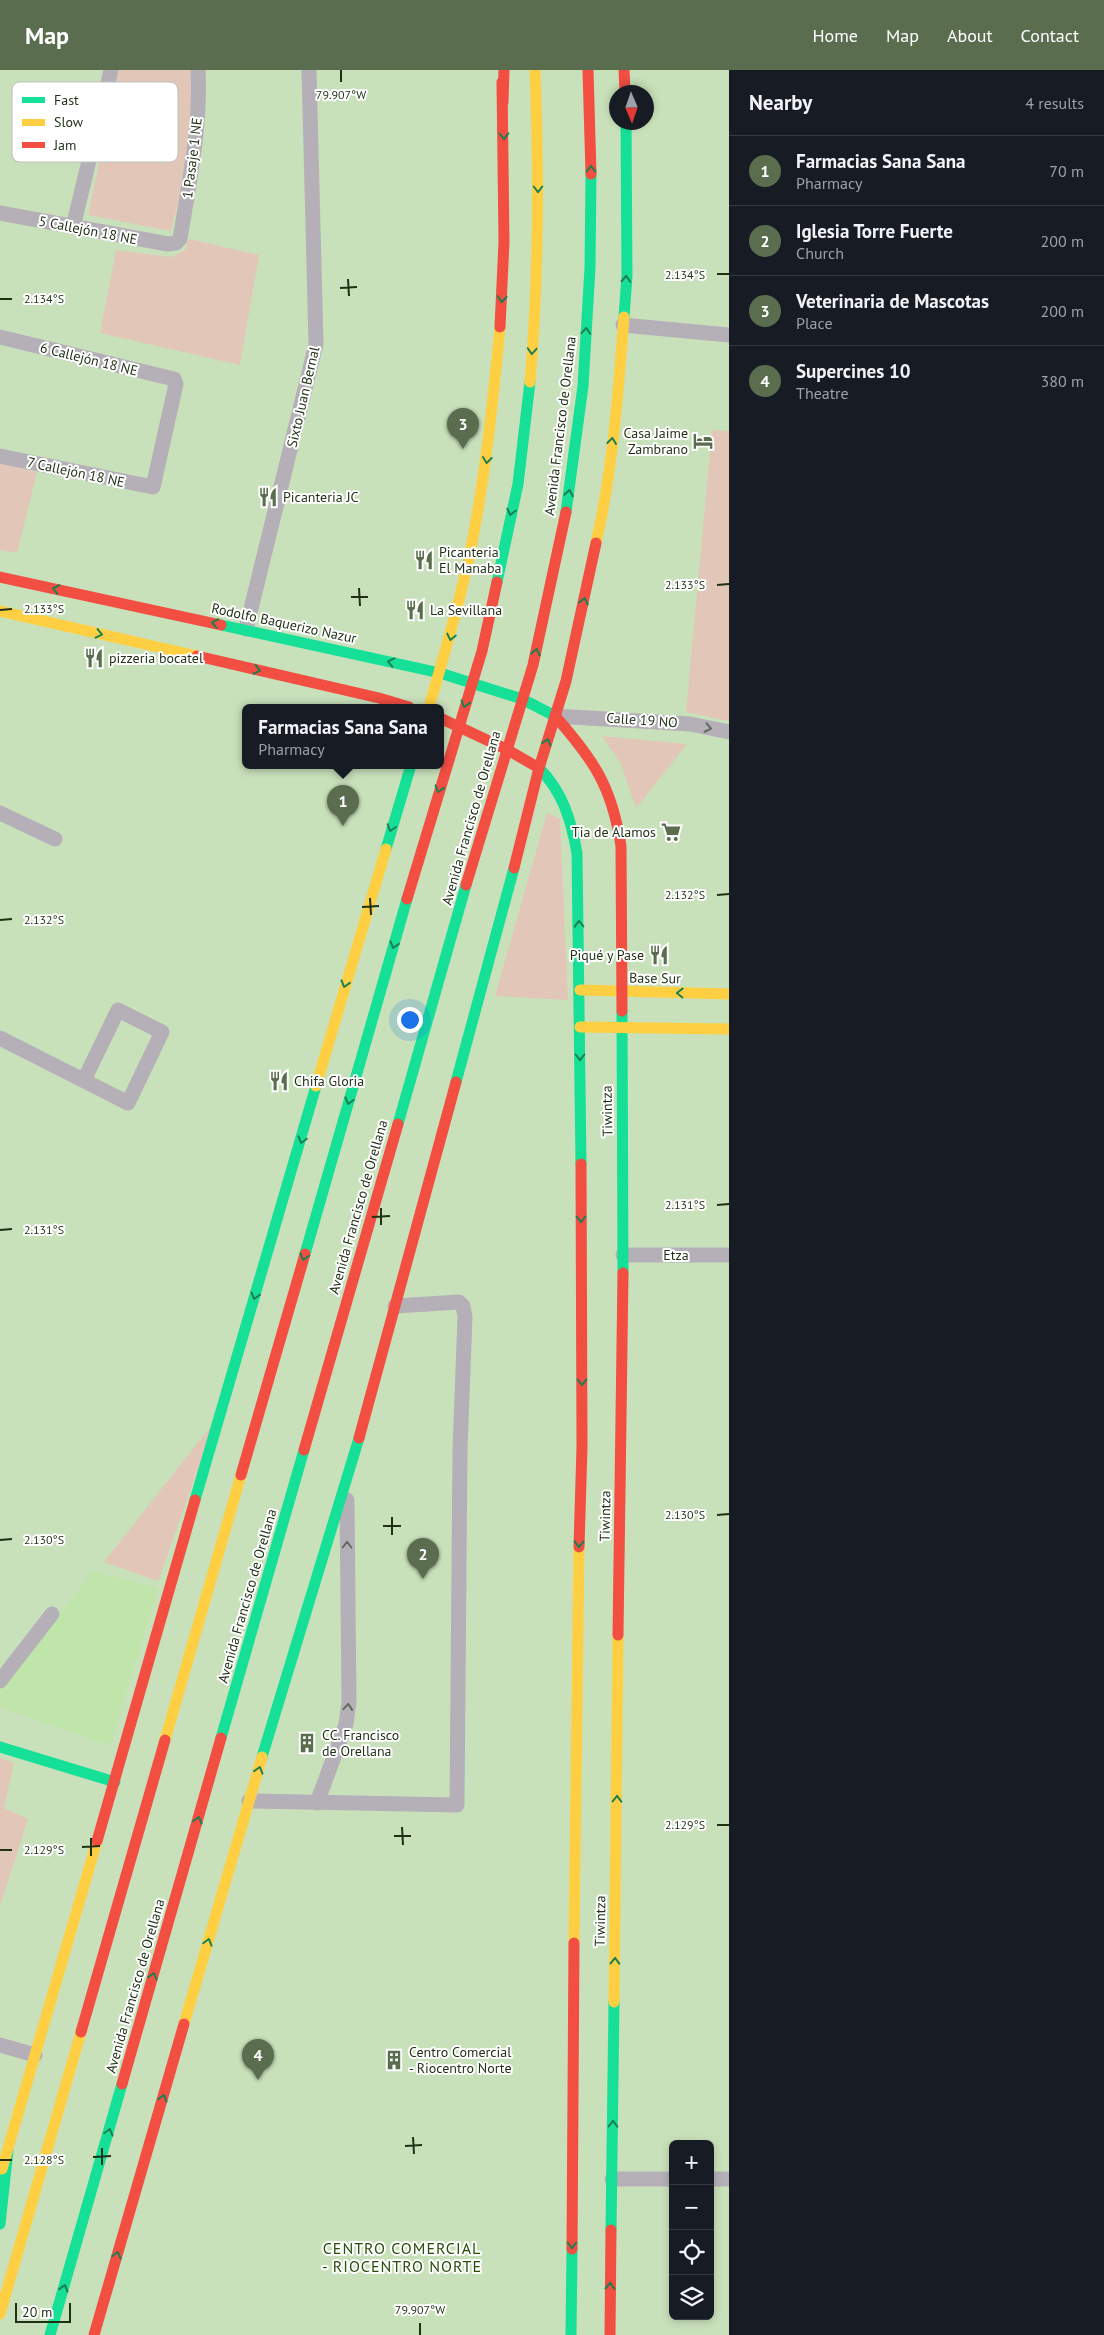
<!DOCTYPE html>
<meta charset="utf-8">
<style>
body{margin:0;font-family:"PT Sans",sans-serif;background:#242831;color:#f1f3f6}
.controls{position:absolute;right:15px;bottom:15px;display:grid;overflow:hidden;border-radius:8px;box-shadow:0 2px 8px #0003}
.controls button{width:45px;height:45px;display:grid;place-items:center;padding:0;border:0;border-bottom:1px solid #363941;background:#171b24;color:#f1f3f6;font:25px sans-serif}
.compass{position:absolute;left:609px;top:15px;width:45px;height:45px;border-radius:50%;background:#171b24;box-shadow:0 2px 8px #0003;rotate:178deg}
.scale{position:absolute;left:15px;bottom:12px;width:56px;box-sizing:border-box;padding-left:5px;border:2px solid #1f3015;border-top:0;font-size:14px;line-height:18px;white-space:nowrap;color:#1f3015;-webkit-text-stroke:4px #fff;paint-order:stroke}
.you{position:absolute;left:409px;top:949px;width:18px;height:18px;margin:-12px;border:4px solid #fff;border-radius:50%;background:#1a73e8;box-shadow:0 0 0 8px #1a73e833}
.badge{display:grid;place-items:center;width:32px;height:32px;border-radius:50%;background:#5a6e4f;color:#fff;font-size:16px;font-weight:700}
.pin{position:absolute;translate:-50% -41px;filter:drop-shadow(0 1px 2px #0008)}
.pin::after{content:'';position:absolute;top:26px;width:18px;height:15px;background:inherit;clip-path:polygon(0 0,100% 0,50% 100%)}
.popup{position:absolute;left:242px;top:634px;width:202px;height:65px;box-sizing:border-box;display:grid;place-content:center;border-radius:8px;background:#171b24;filter:drop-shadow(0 1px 4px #0005);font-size:16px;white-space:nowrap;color:#9ea1a6}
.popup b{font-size:19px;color:#f1f3f6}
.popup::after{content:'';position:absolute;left:50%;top:100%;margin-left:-10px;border:10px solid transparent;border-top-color:#171b24}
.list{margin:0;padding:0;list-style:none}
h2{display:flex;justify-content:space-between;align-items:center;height:65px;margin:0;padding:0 20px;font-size:21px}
h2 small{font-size:16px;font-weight:400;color:#9ea1a6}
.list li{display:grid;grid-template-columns:32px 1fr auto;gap:15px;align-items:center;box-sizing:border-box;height:70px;padding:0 20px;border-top:1px solid #363941}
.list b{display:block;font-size:19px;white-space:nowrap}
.list p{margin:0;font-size:16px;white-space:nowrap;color:#9ea1a6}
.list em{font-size:16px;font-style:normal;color:#9ea1a6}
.icon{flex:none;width:28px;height:28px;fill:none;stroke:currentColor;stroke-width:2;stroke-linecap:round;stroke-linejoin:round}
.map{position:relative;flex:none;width:729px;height:2265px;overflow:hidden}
header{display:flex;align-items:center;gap:30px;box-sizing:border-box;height:70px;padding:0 25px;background:#5a6e4f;color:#fff}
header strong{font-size:24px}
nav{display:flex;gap:28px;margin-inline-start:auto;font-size:18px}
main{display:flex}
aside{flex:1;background:#171b24}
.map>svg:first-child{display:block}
.built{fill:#c0e5aa}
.green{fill:#e2c6b7}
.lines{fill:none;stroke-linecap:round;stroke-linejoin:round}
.street{stroke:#b5b0b8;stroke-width:15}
.fast{stroke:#16e098;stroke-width:11}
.slow{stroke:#ffcf43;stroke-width:11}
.jam{stroke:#f24e42;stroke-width:11}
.oneway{stroke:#1b7f50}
.oneway2{stroke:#626a5e}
.ticks{fill:none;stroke:#1f3015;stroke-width:2}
.labels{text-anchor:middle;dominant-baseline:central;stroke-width:4;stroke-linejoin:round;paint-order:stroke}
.street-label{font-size:14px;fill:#1f3015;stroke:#fff}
.poi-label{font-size:14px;fill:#1f3015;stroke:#fff;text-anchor:start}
.quarter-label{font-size:16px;letter-spacing:1px;fill:#284d08;stroke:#fff}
.key{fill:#fff;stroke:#bcc1b9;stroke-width:1}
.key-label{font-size:14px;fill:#1f3015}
.ticks-label{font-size:12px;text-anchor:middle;fill:#1f3015;stroke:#fff;stroke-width:4;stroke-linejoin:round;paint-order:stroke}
</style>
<header>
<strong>Map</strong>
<nav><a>Home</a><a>Map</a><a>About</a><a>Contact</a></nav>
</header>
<main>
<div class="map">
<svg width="729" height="2265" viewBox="0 0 729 2265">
<rect width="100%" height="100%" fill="#c9e1bb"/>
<polygon class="built" points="93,1501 158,1518 110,1676 0,1637 0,1621"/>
<g class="green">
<polygon points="119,0 191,0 192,47 185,105 171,161 88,145"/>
<polygon points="189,169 259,185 240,295 100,263 116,180 171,187 185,180"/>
<polygon points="712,360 729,361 729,651 686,642"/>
<polygon points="0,393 37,402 17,483 0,480"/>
<polygon points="602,666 687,674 636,738 621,694"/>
<polygon points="547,743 560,749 568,930 495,926"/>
<polygon points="215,1351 158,1511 104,1492"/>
<polygon points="0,1688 14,1693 4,1738 28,1749 0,1836"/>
</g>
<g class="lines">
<g class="street">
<path d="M0,143L168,174L176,173L180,169C189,113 201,56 198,0"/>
<polyline points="73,157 111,0"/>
<polyline points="623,255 729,265"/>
<polyline points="0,267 174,309 176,314 153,417 0,386"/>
<polyline points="246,559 316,274 309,0"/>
<polyline points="555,646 690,654 729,662"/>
<polyline points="0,743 55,769"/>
<polyline points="0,968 128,1033 162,962 118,940 84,1010"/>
<polyline points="623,1185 729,1185"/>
<polyline points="0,1611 52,1544"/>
<polyline points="249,1731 457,1735 460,1379 465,1247 463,1236 459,1232 395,1236"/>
<polyline points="317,1733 346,1654 349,1632 347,1430"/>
<polyline points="0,1975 35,1985"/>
<polyline points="612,2109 673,2109"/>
<polyline points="710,2109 729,2109"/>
</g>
<g class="fast">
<polyline points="624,247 627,206 626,52"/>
<polyline points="566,442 583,316 590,198 591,104"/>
<polyline points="497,512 518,414 530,312"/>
<polyline points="221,555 440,603 522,629 555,646"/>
<path d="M539,698C563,722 571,750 577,783L581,1094"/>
<polyline points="386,779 411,695"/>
<polyline points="622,941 623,1203"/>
<polyline points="456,1012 514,798"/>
<polyline points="398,1054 466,815"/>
<polyline points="305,1184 407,829"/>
<polyline points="195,1430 316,1016"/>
<polyline points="221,1668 304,1380"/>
<polyline points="0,1677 115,1712"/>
<polyline points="262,1687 359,1368"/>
<polyline points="0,2154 8,2080"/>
<polyline points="611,2160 614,1932"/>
<polyline points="50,2265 122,2014"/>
<polyline points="571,2265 572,2179"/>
</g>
<g class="slow">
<path d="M530,312C539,208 539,104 535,0"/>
<path d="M596,473C613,399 618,323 624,247"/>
<polyline points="0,541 197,586"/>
<path d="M429,637C444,586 459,535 470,483C485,408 493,332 500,257"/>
<polyline points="580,920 729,924"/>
<polyline points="580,957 729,959"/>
<polyline points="316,1016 386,779"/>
<polyline points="165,1670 241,1405"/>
<polyline points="574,1873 579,1477"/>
<polyline points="614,1932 618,1565"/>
<polyline points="184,1954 262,1687"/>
<polyline points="2,2099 97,1771"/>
<polyline points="0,2244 81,1962"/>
</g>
<g class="jam">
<polyline points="588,0 591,104"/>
<polyline points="624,0 625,22"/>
<polyline points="503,32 504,0"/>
<polyline points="500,257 504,172 502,12"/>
<polyline points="0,507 221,555"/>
<polyline points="197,586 379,628 409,637"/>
<path d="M555,646C594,690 612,717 621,776L622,941"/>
<polyline points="440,648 506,679 539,698"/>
<polyline points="514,798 539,698 566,611 596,473"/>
<polyline points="466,815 533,595 566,442"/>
<polyline points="407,829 482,581 497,512"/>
<polyline points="359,1368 456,1012"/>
<polyline points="304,1380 398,1054"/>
<polyline points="241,1405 305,1184"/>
<polyline points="579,1477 582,1377 581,1094"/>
<polyline points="618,1565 623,1203"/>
<polyline points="97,1771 195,1430"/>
<polyline points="81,1962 165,1670"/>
<polyline points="122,2014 221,1668"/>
<polyline points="572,2179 574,1873"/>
<polyline points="94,2265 184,1954"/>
<polyline points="610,2265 611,2160"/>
</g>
</g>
<defs><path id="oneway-chevron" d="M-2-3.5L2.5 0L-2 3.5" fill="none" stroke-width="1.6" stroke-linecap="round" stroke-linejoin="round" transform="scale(1.25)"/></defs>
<g class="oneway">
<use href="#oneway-chevron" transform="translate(504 66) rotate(88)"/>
<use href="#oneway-chevron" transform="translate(591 99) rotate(-90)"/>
<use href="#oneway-chevron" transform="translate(538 119) rotate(90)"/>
<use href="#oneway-chevron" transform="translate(626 209) rotate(-87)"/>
<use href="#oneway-chevron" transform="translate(502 229) rotate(94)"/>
<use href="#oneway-chevron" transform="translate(586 261) rotate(-86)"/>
<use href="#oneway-chevron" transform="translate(532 281) rotate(94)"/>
<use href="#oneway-chevron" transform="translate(612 371) rotate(-83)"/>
<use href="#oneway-chevron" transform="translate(487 390) rotate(97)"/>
<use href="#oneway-chevron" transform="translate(569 423) rotate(-81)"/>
<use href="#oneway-chevron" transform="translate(511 442) rotate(103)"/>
<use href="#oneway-chevron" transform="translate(56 519) rotate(-168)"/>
<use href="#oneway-chevron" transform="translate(584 531) rotate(-78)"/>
<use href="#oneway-chevron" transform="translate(215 553) rotate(-168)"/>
<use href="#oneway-chevron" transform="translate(99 564) rotate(13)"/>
<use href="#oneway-chevron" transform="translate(451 567) rotate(102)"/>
<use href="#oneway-chevron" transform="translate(536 582) rotate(-78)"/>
<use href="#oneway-chevron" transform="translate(391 592) rotate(-167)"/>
<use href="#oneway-chevron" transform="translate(257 600) rotate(13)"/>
<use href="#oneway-chevron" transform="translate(465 634) rotate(107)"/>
<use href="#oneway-chevron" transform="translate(547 672) rotate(-73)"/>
<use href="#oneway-chevron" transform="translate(439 719) rotate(107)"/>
<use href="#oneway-chevron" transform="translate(391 758) rotate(108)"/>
<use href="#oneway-chevron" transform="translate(579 854) rotate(-91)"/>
<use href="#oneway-chevron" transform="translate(394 875) rotate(106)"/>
<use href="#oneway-chevron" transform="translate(345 914) rotate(107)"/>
<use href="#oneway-chevron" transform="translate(680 923) rotate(-179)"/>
<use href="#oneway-chevron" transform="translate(580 987) rotate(90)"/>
<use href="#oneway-chevron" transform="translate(349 1031) rotate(106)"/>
<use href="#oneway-chevron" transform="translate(302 1070) rotate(106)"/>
<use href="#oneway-chevron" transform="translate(581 1149) rotate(90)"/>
<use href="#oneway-chevron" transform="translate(304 1187) rotate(106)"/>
<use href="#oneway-chevron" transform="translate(255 1226) rotate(105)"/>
<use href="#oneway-chevron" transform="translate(582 1312) rotate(90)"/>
<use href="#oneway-chevron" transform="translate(579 1474) rotate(91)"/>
<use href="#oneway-chevron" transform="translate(259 1700) rotate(-73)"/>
<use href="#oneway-chevron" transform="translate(617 1729) rotate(-89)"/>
<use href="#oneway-chevron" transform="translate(198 1750) rotate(-74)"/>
<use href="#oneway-chevron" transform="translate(208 1872) rotate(-74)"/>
<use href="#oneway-chevron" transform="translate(615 1891) rotate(-89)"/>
<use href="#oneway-chevron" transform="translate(153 1906) rotate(-74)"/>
<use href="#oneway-chevron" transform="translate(163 2028) rotate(-74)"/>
<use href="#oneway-chevron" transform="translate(613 2054) rotate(-89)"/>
<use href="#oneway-chevron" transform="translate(109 2062) rotate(-74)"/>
<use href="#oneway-chevron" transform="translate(572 2175) rotate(90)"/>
<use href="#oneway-chevron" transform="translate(117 2185) rotate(-74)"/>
<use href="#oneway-chevron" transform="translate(610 2216) rotate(-89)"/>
<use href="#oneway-chevron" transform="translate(64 2218) rotate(-74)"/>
</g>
<g class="oneway2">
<use href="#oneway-chevron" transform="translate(708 658) rotate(12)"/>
<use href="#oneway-chevron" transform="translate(347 1475) rotate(-90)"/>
<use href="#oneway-chevron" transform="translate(348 1637) rotate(-85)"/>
</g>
<path class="ticks" d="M341,0V12M717,204H729M348,209L349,226M340,218L357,217M0,229H12M717,515L729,514M359,518L360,536M351,527H368M0,540L12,539M717,825L729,824M370,828L371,845M362,837L379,836M0,850L12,849M717,1135L729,1134M381,1138V1155M372,1147L390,1146M0,1160L12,1159M717,1445L729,1444M392,1447V1465M383,1456H401M0,1470L12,1469M717,1755H729M402,1757L403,1775M394,1766H411M91,1768V1786M82,1777L100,1776M0,1780H12M413,2067L414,2084M405,2076L422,2075M102,2078V2095M93,2087L111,2086M0,2090H12M420,2253V2265"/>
<defs>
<symbol id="hotel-bare" viewBox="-9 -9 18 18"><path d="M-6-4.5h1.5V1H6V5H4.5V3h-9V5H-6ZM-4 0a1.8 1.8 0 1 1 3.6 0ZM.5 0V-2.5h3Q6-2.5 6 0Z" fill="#5a6e4f" stroke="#fff" stroke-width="2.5" paint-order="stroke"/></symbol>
<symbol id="restaurant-bare" viewBox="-9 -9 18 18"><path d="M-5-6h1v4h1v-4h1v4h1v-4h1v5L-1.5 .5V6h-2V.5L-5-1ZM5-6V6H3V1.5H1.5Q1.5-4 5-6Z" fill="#5a6e4f" stroke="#fff" stroke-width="2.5" paint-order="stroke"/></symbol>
<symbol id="supermarket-bare" viewBox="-9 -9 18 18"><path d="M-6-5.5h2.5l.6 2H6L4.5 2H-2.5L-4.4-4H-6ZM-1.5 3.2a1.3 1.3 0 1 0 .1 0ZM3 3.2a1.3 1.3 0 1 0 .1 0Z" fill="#5a6e4f" stroke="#fff" stroke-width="2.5" paint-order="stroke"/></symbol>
<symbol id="building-bare" viewBox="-9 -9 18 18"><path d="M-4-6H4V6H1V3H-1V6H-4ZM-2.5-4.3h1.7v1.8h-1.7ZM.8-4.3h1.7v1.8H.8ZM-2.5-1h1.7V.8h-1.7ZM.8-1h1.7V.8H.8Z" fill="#5a6e4f" stroke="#fff" stroke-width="2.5" paint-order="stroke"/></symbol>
</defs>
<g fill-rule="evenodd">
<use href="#hotel-bare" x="689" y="357" width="28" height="28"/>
<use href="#restaurant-bare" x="254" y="413" width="28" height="28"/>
<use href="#restaurant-bare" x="410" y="476" width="28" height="28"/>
<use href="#restaurant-bare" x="401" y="526" width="28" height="28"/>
<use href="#restaurant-bare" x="80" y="574" width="28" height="28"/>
<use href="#supermarket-bare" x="657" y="748" width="28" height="28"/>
<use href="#restaurant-bare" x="645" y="871" width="28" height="28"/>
<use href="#restaurant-bare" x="265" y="997" width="28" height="28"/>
<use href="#building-bare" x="293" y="1659" width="28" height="28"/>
<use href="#building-bare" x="380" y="1976" width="28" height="28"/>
</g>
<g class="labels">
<g class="street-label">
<text transform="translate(192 88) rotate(-83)">1 Pasaje 1 NE</text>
<text transform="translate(88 160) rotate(11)">5 Callejón 18 NE</text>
<text transform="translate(89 289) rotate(14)">6 Callejón 18 NE</text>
<text transform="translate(303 327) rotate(-77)">Sixto Juan Bernal</text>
<text transform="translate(560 356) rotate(-83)">Avenida Francisco de Orellana</text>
<text transform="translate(76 402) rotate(12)">7 Callejón 18 NE</text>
<text transform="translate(284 553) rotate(12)">Rodolfo Baquerizo Nazur</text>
<text transform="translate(642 650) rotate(4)">Calle 19 NO</text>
<text transform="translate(471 748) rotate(-74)">Avenida Francisco de Orellana</text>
<text transform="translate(655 908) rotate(1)">Base Sur</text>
<text transform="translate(607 1041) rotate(-91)">Tiwintza</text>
<text transform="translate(358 1137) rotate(-74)">Avenida Francisco de Orellana</text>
<text x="676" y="1185">Etza</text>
<text transform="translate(605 1446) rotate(-89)">Tiwintza</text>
<text transform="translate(247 1526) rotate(-74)">Avenida Francisco de Orellana</text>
<text transform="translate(600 1851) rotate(-89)">Tiwintza</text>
<text transform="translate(135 1916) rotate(-74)">Avenida Francisco de Orellana</text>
</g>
<g class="poi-label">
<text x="688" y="363" text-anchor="end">Casa Jaime<tspan x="688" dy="16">Zambrano</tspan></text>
<text x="283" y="427">Picanteria JC</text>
<text x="439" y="482">Picanteria<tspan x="439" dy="16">El Manaba</tspan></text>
<text x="430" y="540">La Sevillana</text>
<text x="109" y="588">pizzeria bocatel</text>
<text x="656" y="762" text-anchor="end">Tia de Alamos</text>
<text x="644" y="885" text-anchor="end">Piqué y Pase</text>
<text x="294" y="1011">Chifa Gloria</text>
<text x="322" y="1665">CC. Francisco<tspan x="322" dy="16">de Orellana</tspan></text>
<text x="409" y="1982">Centro Comercial<tspan x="409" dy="16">- Riocentro Norte</tspan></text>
</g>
<g class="quarter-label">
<text x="402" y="2178">CENTRO COMERCIAL<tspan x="402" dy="18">- RIOCENTRO NORTE</tspan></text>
</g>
</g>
<rect x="12" y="12" width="166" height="80" rx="8" class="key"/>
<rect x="22" y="27" width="23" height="6" fill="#16e098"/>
<rect x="22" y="49" width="23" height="7" fill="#ffcf43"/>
<rect x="22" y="72" width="23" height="6" fill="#f24e42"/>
<g class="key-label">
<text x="54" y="35">Fast</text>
<text x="54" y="57">Slow</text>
<text x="54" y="80">Jam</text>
</g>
<g class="ticks-label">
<text x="341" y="29">79.907°W</text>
<text x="685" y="209">2.134°S</text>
<text x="44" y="233">2.134°S</text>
<text x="685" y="519">2.133°S</text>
<text x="44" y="543">2.133°S</text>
<text x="685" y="829">2.132°S</text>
<text x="44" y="854">2.132°S</text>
<text x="685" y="1139">2.131°S</text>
<text x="44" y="1164">2.131°S</text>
<text x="685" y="1449">2.130°S</text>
<text x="44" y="1474">2.130°S</text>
<text x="685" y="1759">2.129°S</text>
<text x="44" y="1784">2.129°S</text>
<text x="44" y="2094">2.128°S</text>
<text x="420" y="2244">79.907°W</text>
</g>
</svg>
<div class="controls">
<button>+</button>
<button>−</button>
<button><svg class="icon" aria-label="locate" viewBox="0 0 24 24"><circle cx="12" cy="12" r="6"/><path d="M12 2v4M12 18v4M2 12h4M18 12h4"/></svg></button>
<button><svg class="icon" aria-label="layers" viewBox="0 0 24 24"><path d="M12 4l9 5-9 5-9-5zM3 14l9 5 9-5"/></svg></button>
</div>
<svg class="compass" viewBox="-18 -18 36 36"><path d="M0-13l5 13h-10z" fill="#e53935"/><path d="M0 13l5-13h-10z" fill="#9ea1a6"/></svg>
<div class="scale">20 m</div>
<div class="you"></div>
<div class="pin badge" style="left:343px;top:756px">1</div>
<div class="popup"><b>Farmacias Sana Sana</b>Pharmacy</div>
<div class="pin badge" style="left:423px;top:1509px">2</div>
<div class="pin badge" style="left:463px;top:379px">3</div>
<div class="pin badge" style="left:258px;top:2010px">4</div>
</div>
<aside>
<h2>Nearby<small>4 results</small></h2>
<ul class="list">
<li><span class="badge">1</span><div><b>Farmacias Sana Sana</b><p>Pharmacy</p></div><em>70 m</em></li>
<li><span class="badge">2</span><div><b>Iglesia Torre Fuerte</b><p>Church</p></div><em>200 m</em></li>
<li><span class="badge">3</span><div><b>Veterinaria de Mascotas</b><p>Place</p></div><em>200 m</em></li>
<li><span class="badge">4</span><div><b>Supercines 10</b><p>Theatre</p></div><em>380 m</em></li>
</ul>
</aside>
</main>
